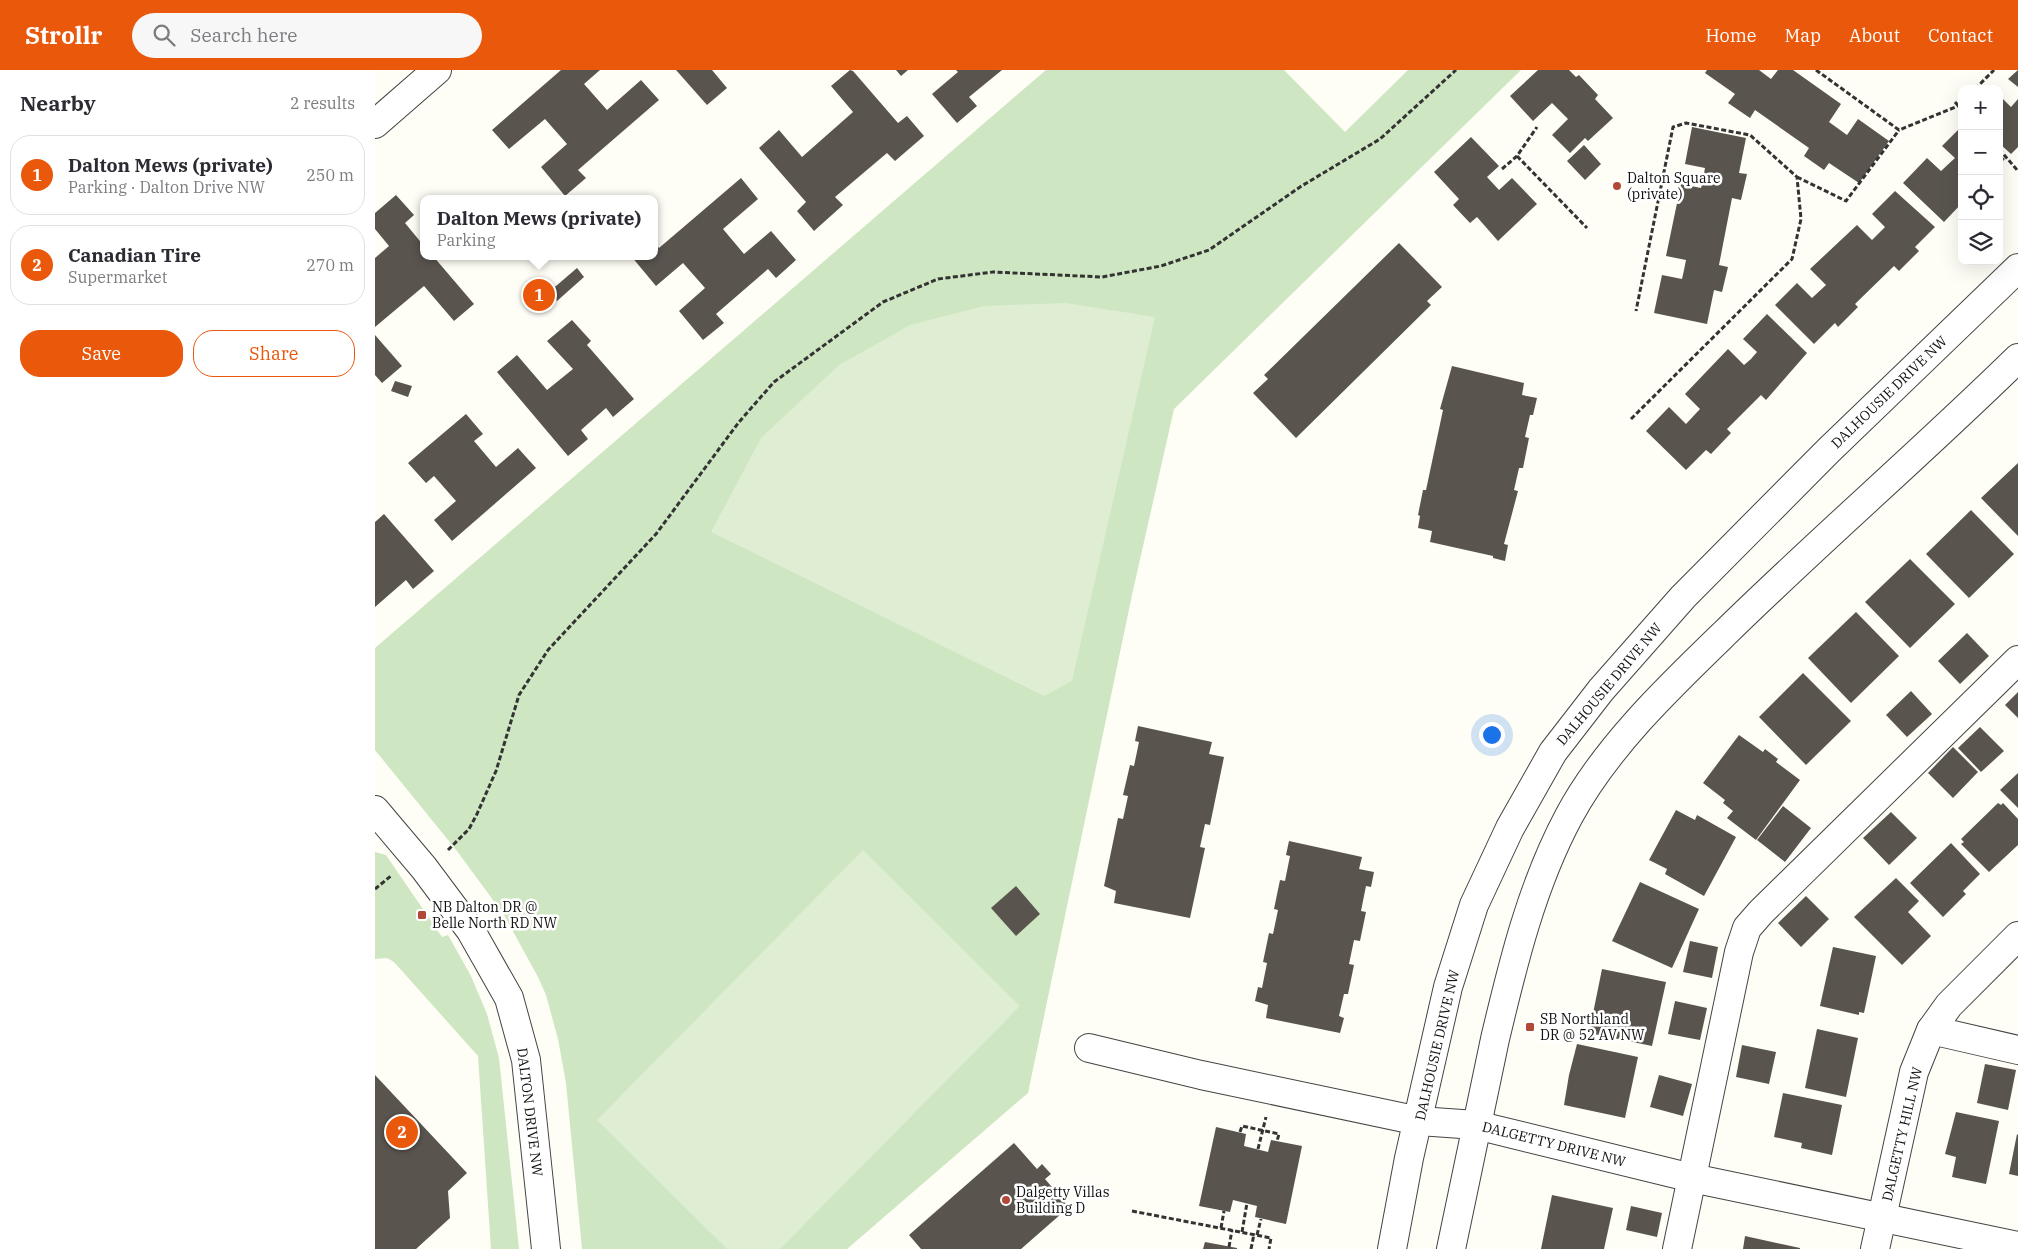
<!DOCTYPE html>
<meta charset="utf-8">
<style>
body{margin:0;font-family:"IBM Plex Serif",serif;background:#f7f7f7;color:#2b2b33}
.controls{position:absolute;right:15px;top:15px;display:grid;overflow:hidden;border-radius:10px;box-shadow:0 5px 20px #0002}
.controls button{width:45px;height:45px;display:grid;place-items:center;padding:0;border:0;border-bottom:1px solid #e1e1e2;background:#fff;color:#2b2b33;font:25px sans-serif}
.you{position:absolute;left:1116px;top:664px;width:18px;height:18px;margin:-12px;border:4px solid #fff;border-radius:50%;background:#1a73e8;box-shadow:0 0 0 8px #1a73e833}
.badge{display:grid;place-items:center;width:32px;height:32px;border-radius:50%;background:#ea580c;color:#fff;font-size:16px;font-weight:700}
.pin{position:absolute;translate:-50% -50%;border:2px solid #fff;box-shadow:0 1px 5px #0006}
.popup{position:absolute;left:45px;top:125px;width:238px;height:65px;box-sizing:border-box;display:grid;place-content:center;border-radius:10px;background:#fff;filter:drop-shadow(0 1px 4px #0005);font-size:16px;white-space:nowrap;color:#7c7c81}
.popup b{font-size:19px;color:#2b2b33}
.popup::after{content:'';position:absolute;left:50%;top:100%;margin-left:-10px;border:10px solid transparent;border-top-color:#fff}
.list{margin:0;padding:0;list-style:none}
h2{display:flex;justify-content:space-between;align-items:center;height:65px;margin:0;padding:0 20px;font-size:21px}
h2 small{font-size:16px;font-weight:400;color:#7c7c81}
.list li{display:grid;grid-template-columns:32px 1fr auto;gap:15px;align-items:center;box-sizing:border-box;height:80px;margin:0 10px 10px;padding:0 10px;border:1px solid #e1e1e2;border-radius:20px}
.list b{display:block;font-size:19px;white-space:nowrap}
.list p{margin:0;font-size:16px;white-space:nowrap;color:#7c7c81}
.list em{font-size:16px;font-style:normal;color:#7c7c81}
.actions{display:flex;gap:10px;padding:15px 20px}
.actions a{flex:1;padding:11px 0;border:1px solid #ea580c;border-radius:20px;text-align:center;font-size:18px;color:#ea580c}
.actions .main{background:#ea580c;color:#fff}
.icon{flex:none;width:28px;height:28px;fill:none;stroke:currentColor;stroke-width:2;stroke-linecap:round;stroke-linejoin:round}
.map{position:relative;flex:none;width:1643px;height:1179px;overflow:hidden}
header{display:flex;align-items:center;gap:30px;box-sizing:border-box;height:70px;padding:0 25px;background:#ea580c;color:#fff}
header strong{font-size:24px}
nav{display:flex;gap:28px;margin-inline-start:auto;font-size:18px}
.search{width:350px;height:45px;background:#f7f7f7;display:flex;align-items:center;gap:12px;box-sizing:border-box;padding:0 18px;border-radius:28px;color:#7c7c81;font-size:19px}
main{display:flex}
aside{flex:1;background:#fff}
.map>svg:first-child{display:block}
.green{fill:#cee6c1}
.pitch{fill:#dfeed2}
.building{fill:#59544e}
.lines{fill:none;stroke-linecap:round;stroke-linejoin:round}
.minor-casing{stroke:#444;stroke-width:30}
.path{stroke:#333;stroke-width:3;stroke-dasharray:5 2.5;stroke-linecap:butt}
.minor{stroke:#fff;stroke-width:28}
.poi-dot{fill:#b44836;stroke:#fff;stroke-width:2}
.labels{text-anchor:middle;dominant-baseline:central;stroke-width:5;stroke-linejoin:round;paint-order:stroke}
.poi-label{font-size:14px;fill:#111;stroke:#fff;text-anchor:start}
.street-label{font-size:14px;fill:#111;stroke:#fff}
</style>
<header>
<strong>Strollr</strong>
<div class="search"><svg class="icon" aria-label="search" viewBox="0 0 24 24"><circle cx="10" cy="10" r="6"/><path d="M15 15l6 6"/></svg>Search here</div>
<nav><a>Home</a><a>Map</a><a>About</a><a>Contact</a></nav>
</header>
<main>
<aside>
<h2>Nearby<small>2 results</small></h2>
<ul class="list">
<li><span class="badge">1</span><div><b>Dalton Mews (private)</b><p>Parking · Dalton Drive NW</p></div><em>250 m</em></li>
<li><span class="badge">2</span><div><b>Canadian Tire</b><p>Supermarket</p></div><em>270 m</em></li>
</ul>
<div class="actions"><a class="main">Save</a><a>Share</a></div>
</aside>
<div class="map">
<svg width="1643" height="1179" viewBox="0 0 1643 1179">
<rect width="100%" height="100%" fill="#fefef6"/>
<g class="green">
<polygon points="671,0 909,0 970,62 1033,0 1146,0 799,339 757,525 653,1023 472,1179 207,1179 191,1013 183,969 171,925 163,907 129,845 82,781 0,680 0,578"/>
<polygon points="0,782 11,785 67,867 73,865 96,906 112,944 124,988 144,1179 116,1179 103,986 19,892 12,888 0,889"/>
</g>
<g class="pitch">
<polygon points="691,233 780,247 697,611 669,626 336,462 386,368 464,295 535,255 609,236"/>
<polygon points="488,780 645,936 405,1179 352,1179 222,1050"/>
</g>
<g class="building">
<polygon points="186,0 225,0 209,14 232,40 266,10 284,30 203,100 211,108 190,126 166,97 192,74 170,49 134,79 117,60"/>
<polygon points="301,0 337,0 352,18 332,35"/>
<polygon points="475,0 478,1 523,53 532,46 549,66 520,91 512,83 460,127 468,135 439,161 422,141 431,132 384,78 404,60 427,87 478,42 456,16"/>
<polygon points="521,0 533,0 526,6"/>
<polygon points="581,0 627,0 594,27 602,36 582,53 557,24 583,2"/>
<polygon points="1163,0 1194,0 1201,7 1204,5 1223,25 1220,29 1238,48 1213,71 1210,68 1195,83 1177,65 1193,49 1177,33 1158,51 1135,26"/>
<polygon points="1332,0 1384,0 1396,9 1403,0 1418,0 1466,34 1454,52 1472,65 1483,49 1514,71 1484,113 1454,93 1449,100 1429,86 1434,78 1380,40 1375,48 1353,33 1360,24 1330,3"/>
<polygon points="1643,0 1643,17 1633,9"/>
<polygon points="1624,25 1636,37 1643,29 1643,77 1636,84 1624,73"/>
<polygon points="1587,56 1587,133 1569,152 1528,113 1552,88 1566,101 1580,88 1567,76"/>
<polygon points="1317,57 1371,68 1364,103 1372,104 1366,130 1357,128 1344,195 1353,197 1347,222 1339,220 1332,254 1279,243 1287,205 1307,209 1309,200 1311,190 1291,186 1306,114 1326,118 1327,114 1330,98 1310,94"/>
<polygon points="1096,67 1124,96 1112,107 1124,120 1137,108 1162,134 1123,171 1102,147 1095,153 1078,135 1084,129 1059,102"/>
<polygon points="1209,75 1226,94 1210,110 1192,91"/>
<polygon points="1624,84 1630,89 1624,95"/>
<polygon points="366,108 383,129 348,159 369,184 396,161 421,190 401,208 393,199 341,244 349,253 328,270 304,241 330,218 308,193 281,216 256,186 279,186 279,172 284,178"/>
<polygon points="1520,121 1560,157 1540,177 1544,181 1524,201 1519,196 1480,234 1483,237 1463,257 1460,253 1439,274 1400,235 1422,213 1437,228 1451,215 1435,199 1482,155 1497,170 1510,157 1497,144"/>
<polygon points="21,125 39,145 30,153 49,176 49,186 58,186 99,234 79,251 49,216 0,257 0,188 14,176 0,159 0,143"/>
<polygon points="1024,173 1067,217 1052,231 1056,235 921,368 878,323 893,309 889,305"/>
<polygon points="202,198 209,207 182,231 174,222"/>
<polygon points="1392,244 1432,283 1391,330 1386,325 1352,359 1356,363 1336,384 1331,380 1311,400 1271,361 1294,337 1311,354 1325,339 1310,324 1353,279 1369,295 1376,289 1382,282 1368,269"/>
<polygon points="197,250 216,271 212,275 259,329 238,347 231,338 206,360 213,369 193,386 122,302 142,285 172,320 198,299 172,271"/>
<polygon points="0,265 27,296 7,313 0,305"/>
<polygon points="1077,296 1149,313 1147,325 1162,328 1158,345 1155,345 1150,367 1154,368 1148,398 1144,398 1139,420 1143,421 1129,474 1133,475 1130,491 1118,488 1118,486 1055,472 1057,461 1043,458 1045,446 1043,445 1048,420 1051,420 1068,340 1065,339"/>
<polygon points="20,311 37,316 33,327 16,321"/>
<polygon points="91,344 108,364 99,371 121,397 143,378 161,398 77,471 59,450 81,431 59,406 51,413 33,393"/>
<polygon points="1643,393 1643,466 1606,428"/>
<polygon points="1596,440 1639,484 1594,528 1551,484"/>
<polygon points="9,444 59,501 38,519 31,510 0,537 0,452"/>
<polygon points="1535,489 1580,534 1535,578 1490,532"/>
<polygon points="1481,542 1524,586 1476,633 1433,588"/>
<polygon points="1592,563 1614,586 1585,614 1563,591"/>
<polygon points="1428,603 1476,651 1431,695 1384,647"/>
<polygon points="1536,621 1557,644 1532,667 1511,645"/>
<polygon points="1643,622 1643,648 1630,635"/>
<polygon points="763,656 837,672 834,684 849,687 835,755 830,754 825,777 830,778 815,848 739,833 741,821 729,816 743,748 748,749 753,726 748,725 755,695 759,696 764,672 760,671"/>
<polygon points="1605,657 1629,681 1606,702 1583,678"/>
<polygon points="1364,665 1388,682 1390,679 1403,689 1401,692 1425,710 1381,770 1352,748 1358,741 1348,733 1350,730 1328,713"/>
<polygon points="1578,677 1603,702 1578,728 1553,703"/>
<polygon points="1643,703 1643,738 1625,720"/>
<polygon points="1623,733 1626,735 1628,733 1643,749 1643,775 1614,802 1586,774 1589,772 1586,769"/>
<polygon points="1408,736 1436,758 1410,792 1382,770"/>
<polygon points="1301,740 1320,750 1322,745 1361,767 1329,826 1290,804 1292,799 1274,790"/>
<polygon points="1516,742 1542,768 1514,795 1488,768"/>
<polygon points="914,771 987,787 984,799 999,802 996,817 991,816 986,841 991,842 985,871 979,870 974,894 979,895 973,924 969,924 964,946 969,948 965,963 891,948 893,935 880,931 883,917 887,918 892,893 888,892 894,863 898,864 903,840 899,839 905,810 910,811 915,786 911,785"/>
<polygon points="1576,773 1605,804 1588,821 1591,824 1568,847 1535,813"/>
<polygon points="1521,808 1544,831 1533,842 1556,866 1527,895 1479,847"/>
<polygon points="1265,812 1324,839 1297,898 1237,871"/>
<polygon points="641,816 665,844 641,866 616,838"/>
<polygon points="1431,826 1454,849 1426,877 1403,853"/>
<polygon points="1315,871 1343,877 1337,908 1308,902"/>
<polygon points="1458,877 1501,886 1489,943 1484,942 1484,945 1445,936"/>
<polygon points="1227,899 1291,912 1277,976 1214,963"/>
<polygon points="1300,931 1332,938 1325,970 1293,964"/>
<polygon points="1442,959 1483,968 1471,1027 1430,1018"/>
<polygon points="1202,974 1263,987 1250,1048 1189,1035 1194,1005"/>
<polygon points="1367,975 1401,982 1394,1014 1361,1007"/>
<polygon points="1610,994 1641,1000 1633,1040 1602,1033"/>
<polygon points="0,1005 92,1103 73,1121 75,1148 41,1179 0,1179"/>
<polygon points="1284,1005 1317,1014 1308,1046 1275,1037"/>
<polygon points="1408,1023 1467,1035 1457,1085 1426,1078 1427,1073 1399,1067"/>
<polygon points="1581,1042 1624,1051 1611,1114 1577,1107 1581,1087 1570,1084"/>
<polygon points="841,1057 871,1064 869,1076 893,1082 896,1070 927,1076 911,1154 880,1147 882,1136 858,1130 855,1142 824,1136"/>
<polygon points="1642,1064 1643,1065 1643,1106 1634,1104"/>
<polygon points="639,1073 662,1099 667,1094 676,1104 670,1109 694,1137 646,1179 546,1179 534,1165"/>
<polygon points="1177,1125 1238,1138 1229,1179 1166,1179"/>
<polygon points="1256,1136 1287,1143 1282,1167 1251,1160"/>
<polygon points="1370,1166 1425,1178 1425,1179 1368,1179"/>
<polygon points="830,1172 862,1178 862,1179 828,1179"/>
</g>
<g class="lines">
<defs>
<g id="minor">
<polyline points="0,54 62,0"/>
<polyline points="0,740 49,798 96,861 134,928 151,990 171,1179"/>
<polyline points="1556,960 1643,980"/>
<polyline points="714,978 826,1005 1044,1051 1101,1055 1317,1108 1643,1176"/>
<polyline points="1017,1179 1034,1088 1073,917 1099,835 1135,758 1178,682 1226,620 1308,527 1454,380 1643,198"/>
<path d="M1076,1179C1090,1109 1105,1039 1120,969C1138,893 1157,815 1194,746C1231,677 1295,616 1351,562C1446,469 1548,381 1643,288"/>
<polyline points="1302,1179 1364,882 1372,858 1386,842 1643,590"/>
<polyline points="1500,1179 1539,1002 1556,960 1574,935 1643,866"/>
</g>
</defs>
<use href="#minor" class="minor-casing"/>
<g class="path">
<polyline points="1441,0 1524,60 1583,36 1587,32"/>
<polyline points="1600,19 1619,0"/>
<polyline points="1580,32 1587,40"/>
<polyline points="1624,79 1643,101"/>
<polyline points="1142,86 1212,158"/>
<polyline points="1127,99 1142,86 1162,57"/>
<polyline points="1422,107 1471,131 1524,60"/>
<polyline points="1256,349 1417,189 1426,149 1422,107 1375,65 1311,53 1298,57 1261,241"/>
<polyline points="73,780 94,759 102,744 121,701 144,625 173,580 281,464 364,352 399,312 508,232 563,209 618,202 727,207 786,196 834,180 925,117 1005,69 1081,0"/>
<polyline points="0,819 17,805"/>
<polyline points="865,1062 867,1056 904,1064 902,1071"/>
<polyline points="883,1079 891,1047"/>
<polyline points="757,1141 896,1168 894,1179"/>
<polyline points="846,1158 849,1141"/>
<polyline points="867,1162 872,1133"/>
<polyline points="882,1165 886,1149"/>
<polyline points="854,1177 857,1160"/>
<polyline points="876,1179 879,1164"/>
</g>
<use href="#minor" class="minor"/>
</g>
<g class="poi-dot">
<circle cx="1242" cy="116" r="5"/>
<rect x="42" y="840" width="10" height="10" rx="2.5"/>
<rect x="1150" y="952" width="10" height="10" rx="2.5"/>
<circle cx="631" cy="1130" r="5"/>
</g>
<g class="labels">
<g class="poi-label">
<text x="1252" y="108">Dalton Square<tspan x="1252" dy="16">(private)</tspan></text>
<text x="57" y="837">NB Dalton DR @<tspan x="57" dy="16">Belle North RD NW</tspan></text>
<text x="1165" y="949">SB Northland<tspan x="1165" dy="16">DR @ 52 AV NW</tspan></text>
<text x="641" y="1122">Dalgetty Villas<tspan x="641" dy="16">Building D</tspan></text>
</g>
<g class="street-label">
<text transform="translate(1514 322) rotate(-44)">DALHOUSIE DRIVE NW</text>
<text transform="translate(1234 614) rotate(-50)">DALHOUSIE DRIVE NW</text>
<text transform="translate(1062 975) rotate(-77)">DALHOUSIE DRIVE NW</text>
<text transform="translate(155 1042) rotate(83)">DALTON DRIVE NW</text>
<text transform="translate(1527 1064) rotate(-77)">DALGETTY HILL NW</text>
<text transform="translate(1179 1074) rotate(14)">DALGETTY DRIVE NW</text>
</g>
</g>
</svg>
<div class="controls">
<button>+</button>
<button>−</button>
<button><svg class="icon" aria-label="locate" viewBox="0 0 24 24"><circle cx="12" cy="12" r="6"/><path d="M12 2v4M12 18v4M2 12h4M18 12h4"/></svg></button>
<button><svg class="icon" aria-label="layers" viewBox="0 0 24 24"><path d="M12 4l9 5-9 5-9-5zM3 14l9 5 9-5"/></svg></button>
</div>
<div class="you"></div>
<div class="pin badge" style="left:164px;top:225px">1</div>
<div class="popup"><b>Dalton Mews (private)</b>Parking</div>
<div class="pin badge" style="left:27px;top:1062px">2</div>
</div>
</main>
